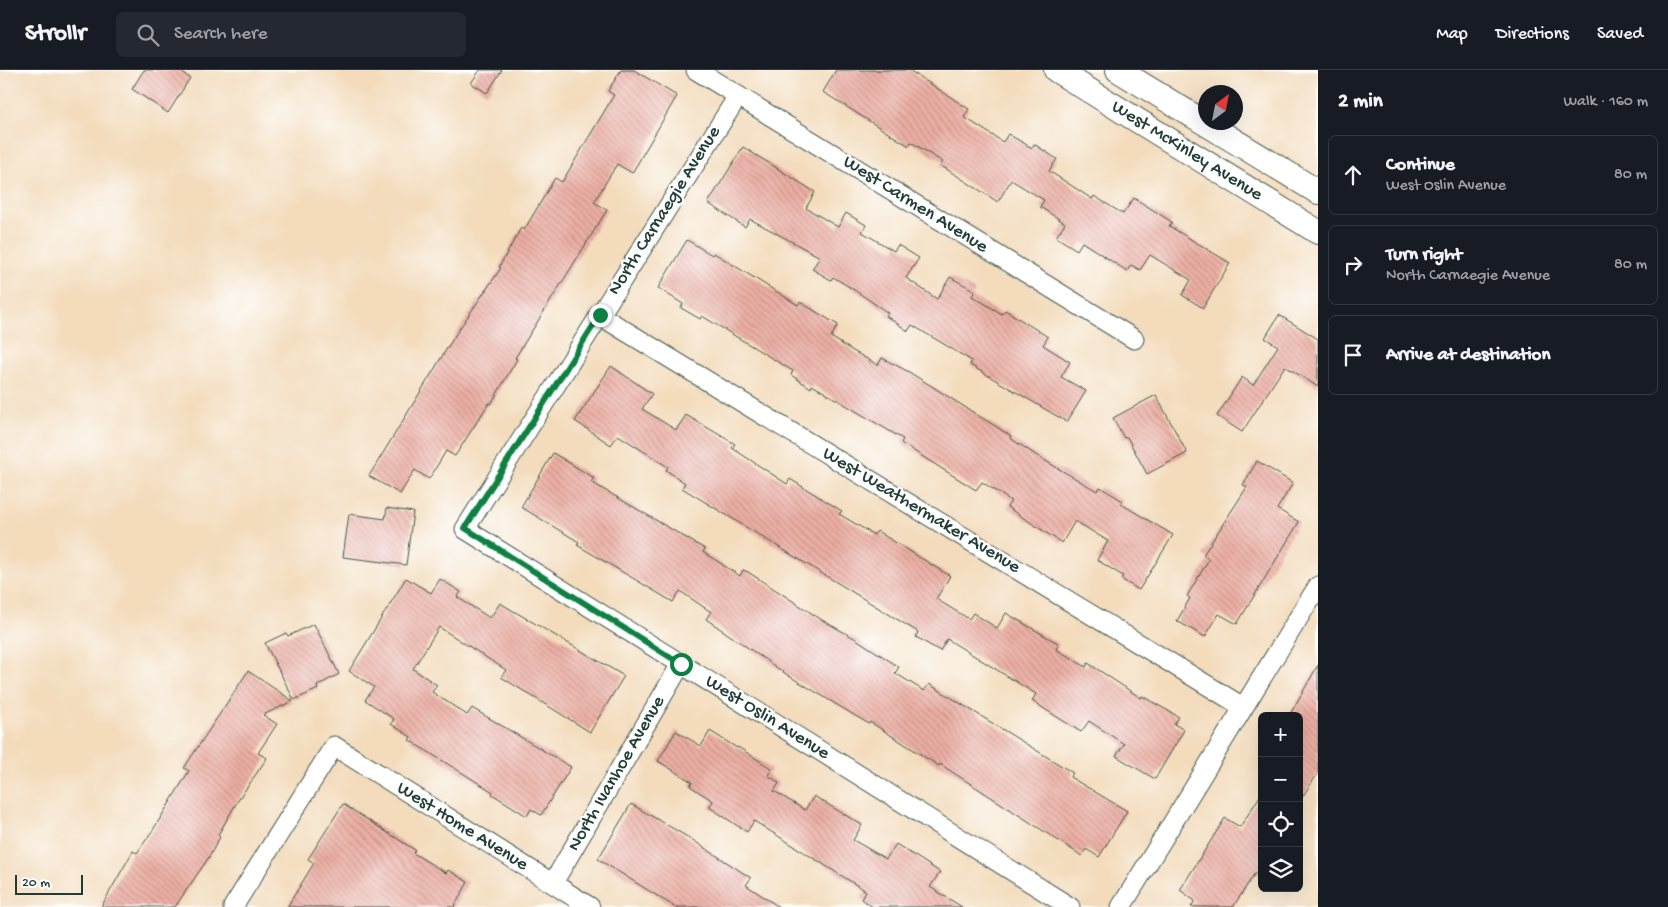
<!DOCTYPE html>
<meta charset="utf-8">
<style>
body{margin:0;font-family:"Gochi Hand",sans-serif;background:#242831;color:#f1f3f6}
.controls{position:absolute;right:15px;bottom:15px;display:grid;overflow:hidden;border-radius:8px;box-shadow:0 5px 20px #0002}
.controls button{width:45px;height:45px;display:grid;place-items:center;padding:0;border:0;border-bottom:1px solid #363941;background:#171b24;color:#f1f3f6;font:25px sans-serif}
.compass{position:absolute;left:1198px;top:15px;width:45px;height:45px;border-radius:50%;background:#171b24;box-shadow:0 5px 20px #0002;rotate:32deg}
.scale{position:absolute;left:15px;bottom:12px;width:68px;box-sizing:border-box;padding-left:5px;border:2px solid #1f3d34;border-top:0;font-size:14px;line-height:18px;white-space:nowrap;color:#1f3d34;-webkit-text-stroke:4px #fff;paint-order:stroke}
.stop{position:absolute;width:15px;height:15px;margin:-11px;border:4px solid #0b8043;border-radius:50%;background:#fff}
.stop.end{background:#0b8043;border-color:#fff;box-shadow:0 1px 5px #0008}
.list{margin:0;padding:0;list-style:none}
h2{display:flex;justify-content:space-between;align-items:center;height:65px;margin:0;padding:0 20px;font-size:21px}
h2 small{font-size:16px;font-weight:400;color:#9ea1a6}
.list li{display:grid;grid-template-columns:32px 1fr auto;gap:15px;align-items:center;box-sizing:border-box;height:80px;margin:0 10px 10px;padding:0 10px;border:1px solid #363941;border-radius:8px}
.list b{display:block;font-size:19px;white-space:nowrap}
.list p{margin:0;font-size:16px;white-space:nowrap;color:#9ea1a6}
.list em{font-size:16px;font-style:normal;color:#9ea1a6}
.icon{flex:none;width:28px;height:28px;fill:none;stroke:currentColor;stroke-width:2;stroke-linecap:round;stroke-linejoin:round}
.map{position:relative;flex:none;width:1318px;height:837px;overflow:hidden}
header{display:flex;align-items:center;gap:30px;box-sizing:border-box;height:70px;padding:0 25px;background:#171b24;border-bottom:1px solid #363941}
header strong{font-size:24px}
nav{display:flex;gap:28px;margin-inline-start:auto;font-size:18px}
.search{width:350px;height:45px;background:#242831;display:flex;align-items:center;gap:12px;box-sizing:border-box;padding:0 18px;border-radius:8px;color:#9ea1a6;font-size:19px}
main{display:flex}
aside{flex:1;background:#171b24}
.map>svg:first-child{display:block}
.building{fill:url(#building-back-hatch)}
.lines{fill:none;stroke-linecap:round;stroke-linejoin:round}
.minor-casing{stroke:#3f5548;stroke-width:21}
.tertiary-casing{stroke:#3f5548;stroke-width:26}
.minor{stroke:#fff;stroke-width:19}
.tertiary{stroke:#fff;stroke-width:24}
.route{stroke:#0b8043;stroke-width:6}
.labels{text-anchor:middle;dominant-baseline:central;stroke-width:4.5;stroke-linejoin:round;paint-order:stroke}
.street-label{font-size:19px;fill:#1f3d34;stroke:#fff}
</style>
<header>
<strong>Strollr</strong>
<div class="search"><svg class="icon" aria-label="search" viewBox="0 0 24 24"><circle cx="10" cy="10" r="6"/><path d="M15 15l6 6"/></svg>Search here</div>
<nav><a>Map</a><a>Directions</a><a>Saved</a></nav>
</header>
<main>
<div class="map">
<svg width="1318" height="837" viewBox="0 0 1318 837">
<defs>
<pattern id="building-back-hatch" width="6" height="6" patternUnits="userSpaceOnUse" patternTransform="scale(1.25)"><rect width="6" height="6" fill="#edafa4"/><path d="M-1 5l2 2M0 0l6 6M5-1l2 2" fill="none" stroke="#bf9086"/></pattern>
</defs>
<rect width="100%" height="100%" fill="#fff"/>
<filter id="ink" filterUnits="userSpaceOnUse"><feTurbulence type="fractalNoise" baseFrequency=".02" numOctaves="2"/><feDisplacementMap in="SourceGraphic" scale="10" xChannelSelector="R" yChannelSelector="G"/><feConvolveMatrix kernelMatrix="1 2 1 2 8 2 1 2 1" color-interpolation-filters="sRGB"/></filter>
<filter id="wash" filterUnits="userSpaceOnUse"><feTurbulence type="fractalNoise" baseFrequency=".0096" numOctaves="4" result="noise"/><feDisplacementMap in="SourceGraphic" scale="20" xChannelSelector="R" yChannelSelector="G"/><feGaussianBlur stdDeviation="1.12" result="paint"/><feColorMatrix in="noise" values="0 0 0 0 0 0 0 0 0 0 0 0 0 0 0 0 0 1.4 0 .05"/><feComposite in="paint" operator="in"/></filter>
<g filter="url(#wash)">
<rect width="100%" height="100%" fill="#f3dbbb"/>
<g id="blocks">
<g class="building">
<polygon points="144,0 178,0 190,8 168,43 132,19"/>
<polygon points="480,0 502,0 487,23 471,13"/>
<polygon points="621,0 634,0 677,26 632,103 617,94 594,132 607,140 515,288 517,289 491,334 489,333 455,386 446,381 429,409 415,400 400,424 369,406 457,262 501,198 499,197 521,158 524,160 555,108 562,112 614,25 608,21"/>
<polygon points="836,0 909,0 969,39 964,47 1003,72 1008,64 1032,78 1034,74 1057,89 1049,101 1092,129 1094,126 1123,144 1134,128 1172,152 1169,156 1230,193 1203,238 1182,225 1191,210 1150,185 1140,200 1131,195 1127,201 1082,172 1077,180 1056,167 1065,153 1040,137 1044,130 1011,110 998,132 940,95 943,92 911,72 909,76 823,22"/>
<polygon points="743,77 815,122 806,138 838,157 846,143 866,155 862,162 894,181 898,175 919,188 906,208 937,229 950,207 975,221 972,226 1002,244 1005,240 1048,267 1043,275 1070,292 1061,307 1086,321 1067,352 970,295 972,291 912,255 908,261 886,246 888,243 856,221 833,207 831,210 812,199 820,187 750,149 745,157 708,133"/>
<polygon points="687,170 712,185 714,183 798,235 800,232 838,255 831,267 853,281 878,295 882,288 909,302 1011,366 1010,368 1042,389 1097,421 1100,417 1123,431 1121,434 1173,465 1139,520 1121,509 1123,506 1097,490 1108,471 1075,451 1062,473 1007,437 1011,431 982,412 976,420 901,373 903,369 812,315 811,318 791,305 793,301 702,246 700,249 681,238 683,234 658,218"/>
<polygon points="1279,245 1318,269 1318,317 1285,296 1242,362 1217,346 1242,307 1253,315 1278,276 1265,268"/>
<polygon points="611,296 652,324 642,339 676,360 686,345 735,374 732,378 787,414 790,409 842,441 839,444 874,465 877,461 950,506 936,529 969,549 973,543 997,558 1006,543 1059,574 1056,579 1086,597 1088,593 1141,628 1142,626 1179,647 1174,654 1184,660 1155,709 1116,686 1124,674 1089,651 1081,662 1032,631 1036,624 947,569 940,581 916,567 918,562 682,418 685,413 666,400 668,397 618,365 611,375 575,351"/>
<polygon points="1156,325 1187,383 1147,404 1127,367 1124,368 1113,348"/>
<polygon points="553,383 594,408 591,412 705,479 703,482 740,506 743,500 748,502 822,550 856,569 899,597 895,603 924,621 929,614 1073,703 1070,707 1127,741 1099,787 1086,779 1082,786 940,694 939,696 870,652 869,654 789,606 706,549 711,542 680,521 673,532 577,475 579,472 521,437"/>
<polygon points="1257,391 1293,413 1277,439 1299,452 1237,554 1219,544 1205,567 1177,551 1190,528 1187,526 1209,489 1203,485 1247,417 1243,415"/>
<polygon points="387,438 413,442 406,495 343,487 349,444 385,449"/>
<polygon points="406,508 431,523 440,509 461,522 457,527 490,548 500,533 624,606 590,662 501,607 506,600 439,557 413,599 437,615 432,622 467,645 472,638 571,697 541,745 531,739 527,746 492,724 493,722 409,670 411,667 391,654 394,649 365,630 374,617 349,601"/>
<polygon points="314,554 339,604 317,616 318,619 294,630 265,573 286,563 288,566"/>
<polygon points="1318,595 1318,703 1299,732 1299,646 1289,646"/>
<polygon points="248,601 293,631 263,645 277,654 258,683 267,688 237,732 218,765 220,767 209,787 175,837 101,837 133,781 137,783 153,760 189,701 184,698"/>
<polygon points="676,661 701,676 710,661 737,678 738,677 772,699 768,705 779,713 774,721 805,740 814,726 862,755 853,770 886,789 896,774 940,802 930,817 962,837 873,837 861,829 866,821 754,751 747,762 709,737 713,731 690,716 692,712 658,691"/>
<polygon points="1262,723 1262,807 1255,803 1233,837 1191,837 1195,831 1180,820 1225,748 1240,757"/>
<polygon points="343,734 415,780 413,783 446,803 448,800 468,812 454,837 287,837 314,793 308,789"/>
<polygon points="631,734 691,769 751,808 746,815 779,837 675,837 598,789"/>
</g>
</g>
</g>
<g filter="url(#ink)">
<use href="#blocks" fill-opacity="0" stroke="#3f5548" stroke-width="1"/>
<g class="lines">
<defs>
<g id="minor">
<polyline points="696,0 1134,269"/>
<polyline points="738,26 465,459 1070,837"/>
<polyline points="599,245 1243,637"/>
<polyline points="553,813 681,594"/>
<polyline points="233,837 334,676 590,837"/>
<polyline points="1121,837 1318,516"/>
</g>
<g id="tertiary">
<path id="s1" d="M1056,0L1318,162"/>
<polyline points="1118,0 1318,122"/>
</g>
</defs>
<use href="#minor" class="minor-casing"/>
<use href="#tertiary" class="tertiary-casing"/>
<use href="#minor" class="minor"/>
<use href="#tertiary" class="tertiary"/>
</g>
</g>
<g class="lines" filter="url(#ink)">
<polyline class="route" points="600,245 465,458 681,594"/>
</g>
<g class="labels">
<g class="street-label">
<text stroke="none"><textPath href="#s1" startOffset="154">West McKinley Avenue</textPath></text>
<text transform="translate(915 135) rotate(32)">West Carmen Avenue</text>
<text transform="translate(665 141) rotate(-58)">North Carnaegie Avenue</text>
<text transform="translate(921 441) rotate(31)">West Weathermaker Avenue</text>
<text transform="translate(767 648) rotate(32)">West Oslin Avenue</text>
<text transform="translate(617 704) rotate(-60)">North Ivanhoe Avenue</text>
<text transform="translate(462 757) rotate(32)">West Home Avenue</text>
</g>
</g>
</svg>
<div class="controls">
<button>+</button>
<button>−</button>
<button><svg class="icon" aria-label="locate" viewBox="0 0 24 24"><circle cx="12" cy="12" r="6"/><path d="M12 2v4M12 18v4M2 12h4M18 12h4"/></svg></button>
<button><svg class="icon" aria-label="layers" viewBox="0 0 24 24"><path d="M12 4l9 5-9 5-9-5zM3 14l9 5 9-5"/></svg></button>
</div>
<svg class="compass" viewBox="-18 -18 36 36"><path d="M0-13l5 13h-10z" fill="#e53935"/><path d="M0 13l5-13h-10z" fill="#9ea1a6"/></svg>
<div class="scale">20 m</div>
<div class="stop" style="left:681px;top:594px"></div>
<div class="stop end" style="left:600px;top:245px"></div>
</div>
<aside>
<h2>2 min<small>Walk · 160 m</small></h2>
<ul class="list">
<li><svg class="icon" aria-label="ahead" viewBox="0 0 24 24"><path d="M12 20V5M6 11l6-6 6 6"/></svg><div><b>Continue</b><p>West Oslin Avenue</p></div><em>80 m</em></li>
<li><svg class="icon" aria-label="right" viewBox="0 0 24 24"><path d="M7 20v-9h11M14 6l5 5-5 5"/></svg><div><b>Turn right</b><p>North Carnaegie Avenue</p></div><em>80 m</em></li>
<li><svg class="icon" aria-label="arrive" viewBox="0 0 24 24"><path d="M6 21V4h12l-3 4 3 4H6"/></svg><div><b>Arrive at destination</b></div></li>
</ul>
</aside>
</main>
